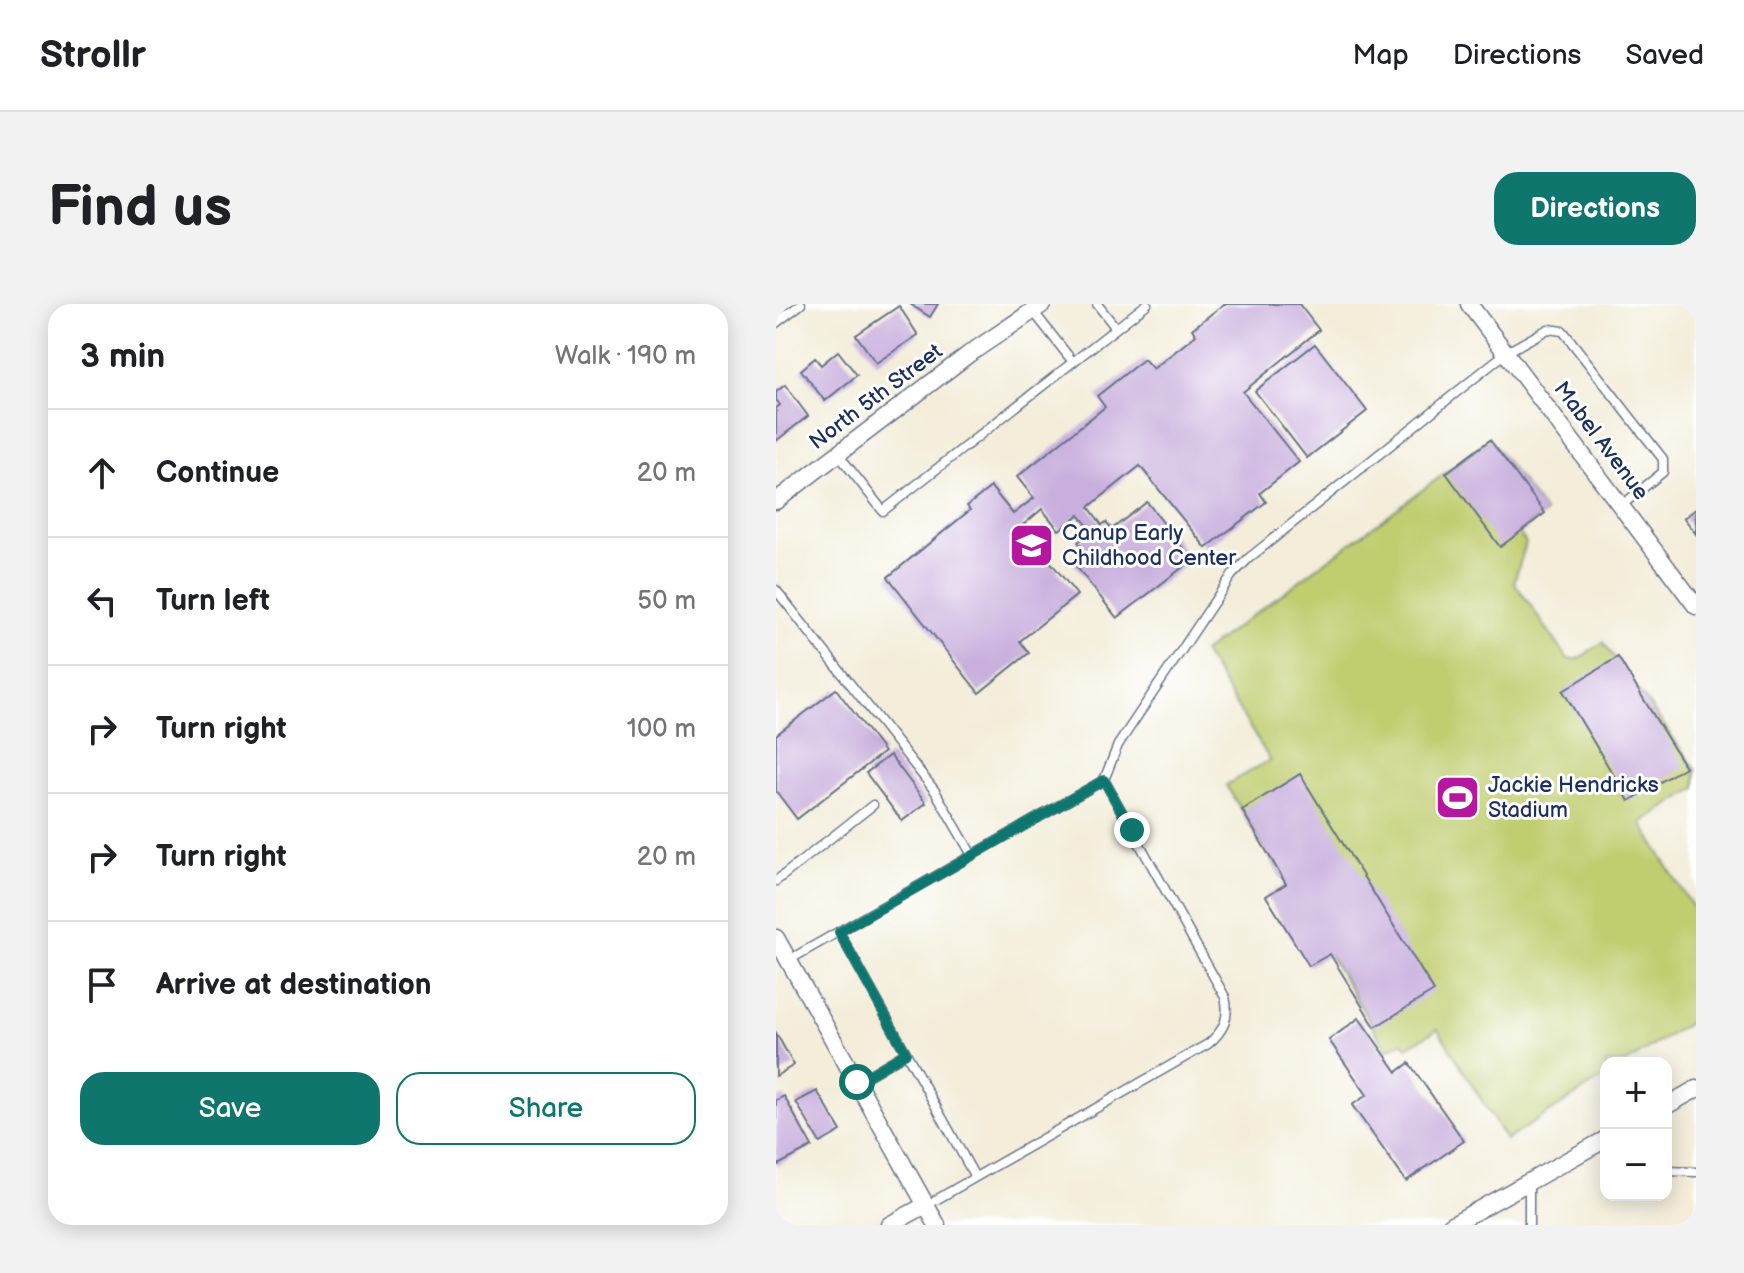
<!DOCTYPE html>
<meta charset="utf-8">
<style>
body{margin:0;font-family:"Balsamiq Sans",sans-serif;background:#f2f2f2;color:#202124}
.controls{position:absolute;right:24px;bottom:24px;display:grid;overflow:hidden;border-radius:16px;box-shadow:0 4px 20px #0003}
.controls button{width:72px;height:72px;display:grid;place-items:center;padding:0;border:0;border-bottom:2px solid #e0e0e0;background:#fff;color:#202124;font:40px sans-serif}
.stop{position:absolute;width:24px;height:24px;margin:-18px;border:6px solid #0f766e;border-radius:50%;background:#fff}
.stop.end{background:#0f766e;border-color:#fff;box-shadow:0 2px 8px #0008}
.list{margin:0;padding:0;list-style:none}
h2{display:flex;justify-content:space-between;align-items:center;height:104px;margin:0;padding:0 32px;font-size:34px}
h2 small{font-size:26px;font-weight:400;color:#757577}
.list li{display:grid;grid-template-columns:52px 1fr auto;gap:24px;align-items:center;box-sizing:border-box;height:128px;padding:0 32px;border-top:2px solid #e0e0e0}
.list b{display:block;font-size:30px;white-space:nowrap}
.list em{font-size:26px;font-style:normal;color:#757577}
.actions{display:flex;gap:16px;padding:24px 32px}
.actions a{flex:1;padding:18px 0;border:2px solid #0f766e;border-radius:24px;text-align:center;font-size:28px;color:#0f766e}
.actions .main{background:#0f766e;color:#fff}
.icon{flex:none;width:44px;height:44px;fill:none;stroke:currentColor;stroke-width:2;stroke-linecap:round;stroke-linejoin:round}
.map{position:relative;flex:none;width:920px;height:921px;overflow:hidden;border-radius:24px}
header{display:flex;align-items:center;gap:48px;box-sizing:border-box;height:112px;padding:0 40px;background:#fff;border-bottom:2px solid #e0e0e0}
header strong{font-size:38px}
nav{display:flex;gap:44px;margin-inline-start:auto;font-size:28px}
.intro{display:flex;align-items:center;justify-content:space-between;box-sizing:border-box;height:192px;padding:0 48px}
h1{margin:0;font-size:56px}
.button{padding:20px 36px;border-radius:24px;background:#0f766e;color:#fff;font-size:28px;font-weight:700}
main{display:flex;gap:48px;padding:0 48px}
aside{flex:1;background:#fff;border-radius:24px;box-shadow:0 4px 20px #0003}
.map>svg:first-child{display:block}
.green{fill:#c0ce70;stroke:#6e7e67;stroke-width:2}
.building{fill:#c8afdd}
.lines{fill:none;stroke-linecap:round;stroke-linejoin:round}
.service-casing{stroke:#677289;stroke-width:11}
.minor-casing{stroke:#677289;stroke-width:19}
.service{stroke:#fff;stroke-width:8}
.minor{stroke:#fff;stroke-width:16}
.route{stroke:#0f766e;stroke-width:10}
.labels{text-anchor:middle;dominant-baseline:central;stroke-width:6;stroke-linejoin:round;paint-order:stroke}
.street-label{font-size:22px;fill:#1b2f5e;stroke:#fff}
.poi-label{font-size:22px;fill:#1b2f5e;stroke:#fff;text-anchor:start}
</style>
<header>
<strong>Strollr</strong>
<nav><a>Map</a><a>Directions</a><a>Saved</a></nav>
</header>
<div class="intro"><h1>Find us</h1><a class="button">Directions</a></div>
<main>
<aside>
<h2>3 min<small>Walk · 190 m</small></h2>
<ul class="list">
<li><svg class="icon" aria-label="ahead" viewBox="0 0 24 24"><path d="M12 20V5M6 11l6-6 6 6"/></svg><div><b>Continue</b></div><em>20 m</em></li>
<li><svg class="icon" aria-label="left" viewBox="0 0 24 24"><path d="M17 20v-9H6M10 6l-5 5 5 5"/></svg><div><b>Turn left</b></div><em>50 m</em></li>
<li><svg class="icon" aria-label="right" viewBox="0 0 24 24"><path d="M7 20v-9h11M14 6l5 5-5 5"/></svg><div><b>Turn right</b></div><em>100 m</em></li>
<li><svg class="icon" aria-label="right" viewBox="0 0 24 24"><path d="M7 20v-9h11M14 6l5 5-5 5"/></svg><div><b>Turn right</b></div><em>20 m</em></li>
<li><svg class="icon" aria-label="arrive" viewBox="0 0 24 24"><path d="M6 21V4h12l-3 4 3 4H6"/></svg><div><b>Arrive at destination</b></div></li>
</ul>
<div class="actions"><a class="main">Save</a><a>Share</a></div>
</aside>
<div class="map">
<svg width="920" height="921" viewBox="0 0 920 921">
<rect width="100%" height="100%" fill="#fff"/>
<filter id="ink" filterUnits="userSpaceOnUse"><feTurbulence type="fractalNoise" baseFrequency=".0125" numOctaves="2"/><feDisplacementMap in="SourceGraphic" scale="16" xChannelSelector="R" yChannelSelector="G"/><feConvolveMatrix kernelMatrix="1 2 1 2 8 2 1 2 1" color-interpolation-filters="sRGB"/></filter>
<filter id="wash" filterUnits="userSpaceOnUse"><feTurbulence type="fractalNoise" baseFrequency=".006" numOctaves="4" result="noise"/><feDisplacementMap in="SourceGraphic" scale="32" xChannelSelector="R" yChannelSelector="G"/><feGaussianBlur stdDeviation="1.8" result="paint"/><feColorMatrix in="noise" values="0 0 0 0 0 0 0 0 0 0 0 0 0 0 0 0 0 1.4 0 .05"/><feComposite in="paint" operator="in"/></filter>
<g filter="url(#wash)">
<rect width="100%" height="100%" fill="#f3edd9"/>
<polygon class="green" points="714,136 769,209 743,229 750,239 738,278 792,355 802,355 827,338 920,465 920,484 865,519 920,609 920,714 850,759 830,759 830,772 730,836 662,725 631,743 626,738 611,746 450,481 494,456 427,348"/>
<g id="blocks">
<g class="building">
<polygon points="134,0 162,0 154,13"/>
<polygon points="448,0 523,0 543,26 467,88 523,158 484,189 490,198 430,244 364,162 313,203 326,221 330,218 336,225 371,198 416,256 341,314 296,257 309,247 302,238 316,227 303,211 283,226 266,205 246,222 301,291 244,337 253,349 203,389 112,273 194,206 191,202 215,183 237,210 258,194 241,173 329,103 321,92 368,55 377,65 420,31 416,25"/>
<polygon points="123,2 142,31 100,59 80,31"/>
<polygon points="539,40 591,107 531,154 479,87"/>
<polygon points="62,47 81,71 49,97 25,66 39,54 45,61"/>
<polygon points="9,81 32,112 0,137 0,104 4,101 0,96 0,88"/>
<polygon points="714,136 769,209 724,243 670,169"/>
<polygon points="920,205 920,230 908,214"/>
<polygon points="842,353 909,463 853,497 787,387"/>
<polygon points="60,385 108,448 21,515 0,487 0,431"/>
<polygon points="114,451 150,499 126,517 90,469"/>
<polygon points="524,470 658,687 599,723 554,650 533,662 490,592 510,580 466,506"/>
<polygon points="583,714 621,768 633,759 688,837 630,877 576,801 591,791 553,736"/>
<polygon points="0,729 18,761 0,772"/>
<polygon points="41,787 65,827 44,839 20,798"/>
<polygon points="8,792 36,843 0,862 0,796"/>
</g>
</g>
</g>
<g filter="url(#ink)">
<use href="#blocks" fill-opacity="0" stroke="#677289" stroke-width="2"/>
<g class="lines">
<defs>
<g id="service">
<polyline points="321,0 340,24"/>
<polyline points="257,7 297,58"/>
<polyline points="0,19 25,0"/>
<polyline points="62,150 107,207 371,0"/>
<polyline points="0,286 159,487 196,551"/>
<polyline points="328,476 342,441 456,271 473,254 731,48 772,25 787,27 887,155 887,168 845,202"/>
<polyline points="0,577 97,501"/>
<polyline points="63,628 199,873"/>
<path d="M13,656L328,476L449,693C454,713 448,727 432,740L151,901"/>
<polyline points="81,778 130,749"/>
<polyline points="890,867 920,868"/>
<polyline points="753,921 753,877"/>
</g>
<g id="minor">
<polyline points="693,0 920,302"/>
<polyline points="0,197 193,50 267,0"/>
<polyline points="0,634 161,921"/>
<polyline points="890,802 920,785"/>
<polyline points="113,921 150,901"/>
<polyline points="675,921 830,835"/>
</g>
</defs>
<use href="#service" class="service-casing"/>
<use href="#minor" class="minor-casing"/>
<use href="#service" class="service"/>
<use href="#minor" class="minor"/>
</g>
</g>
<g class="lines" filter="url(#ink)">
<polyline class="route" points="81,778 130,749 63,628 328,476 356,526"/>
</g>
<defs>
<symbol id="school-square" viewBox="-11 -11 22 22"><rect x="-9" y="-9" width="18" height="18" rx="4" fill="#b5179e" stroke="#fff"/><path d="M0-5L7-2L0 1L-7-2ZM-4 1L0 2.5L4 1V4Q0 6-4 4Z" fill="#fff"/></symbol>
<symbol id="stadium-square" viewBox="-11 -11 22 22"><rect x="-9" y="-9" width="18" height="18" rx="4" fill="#b5179e" stroke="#fff"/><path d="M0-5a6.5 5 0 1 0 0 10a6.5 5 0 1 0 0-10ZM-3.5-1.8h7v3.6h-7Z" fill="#fff"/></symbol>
</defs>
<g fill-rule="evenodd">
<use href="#school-square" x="230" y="216" width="51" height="51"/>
<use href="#stadium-square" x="656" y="468" width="51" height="51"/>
</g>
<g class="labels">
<g class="street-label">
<text transform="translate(100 93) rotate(-37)">North 5th Street</text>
<text transform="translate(825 137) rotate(53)">Mabel Avenue</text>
</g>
<g class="poi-label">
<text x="286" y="229">Canup Early<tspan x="286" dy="25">Childhood Center</tspan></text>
<text x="712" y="481">Jackie Hendricks<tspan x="712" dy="25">Stadium</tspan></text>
</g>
</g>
</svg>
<div class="controls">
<button>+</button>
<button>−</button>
</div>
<div class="stop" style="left:81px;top:778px"></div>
<div class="stop end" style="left:356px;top:526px"></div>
</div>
</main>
